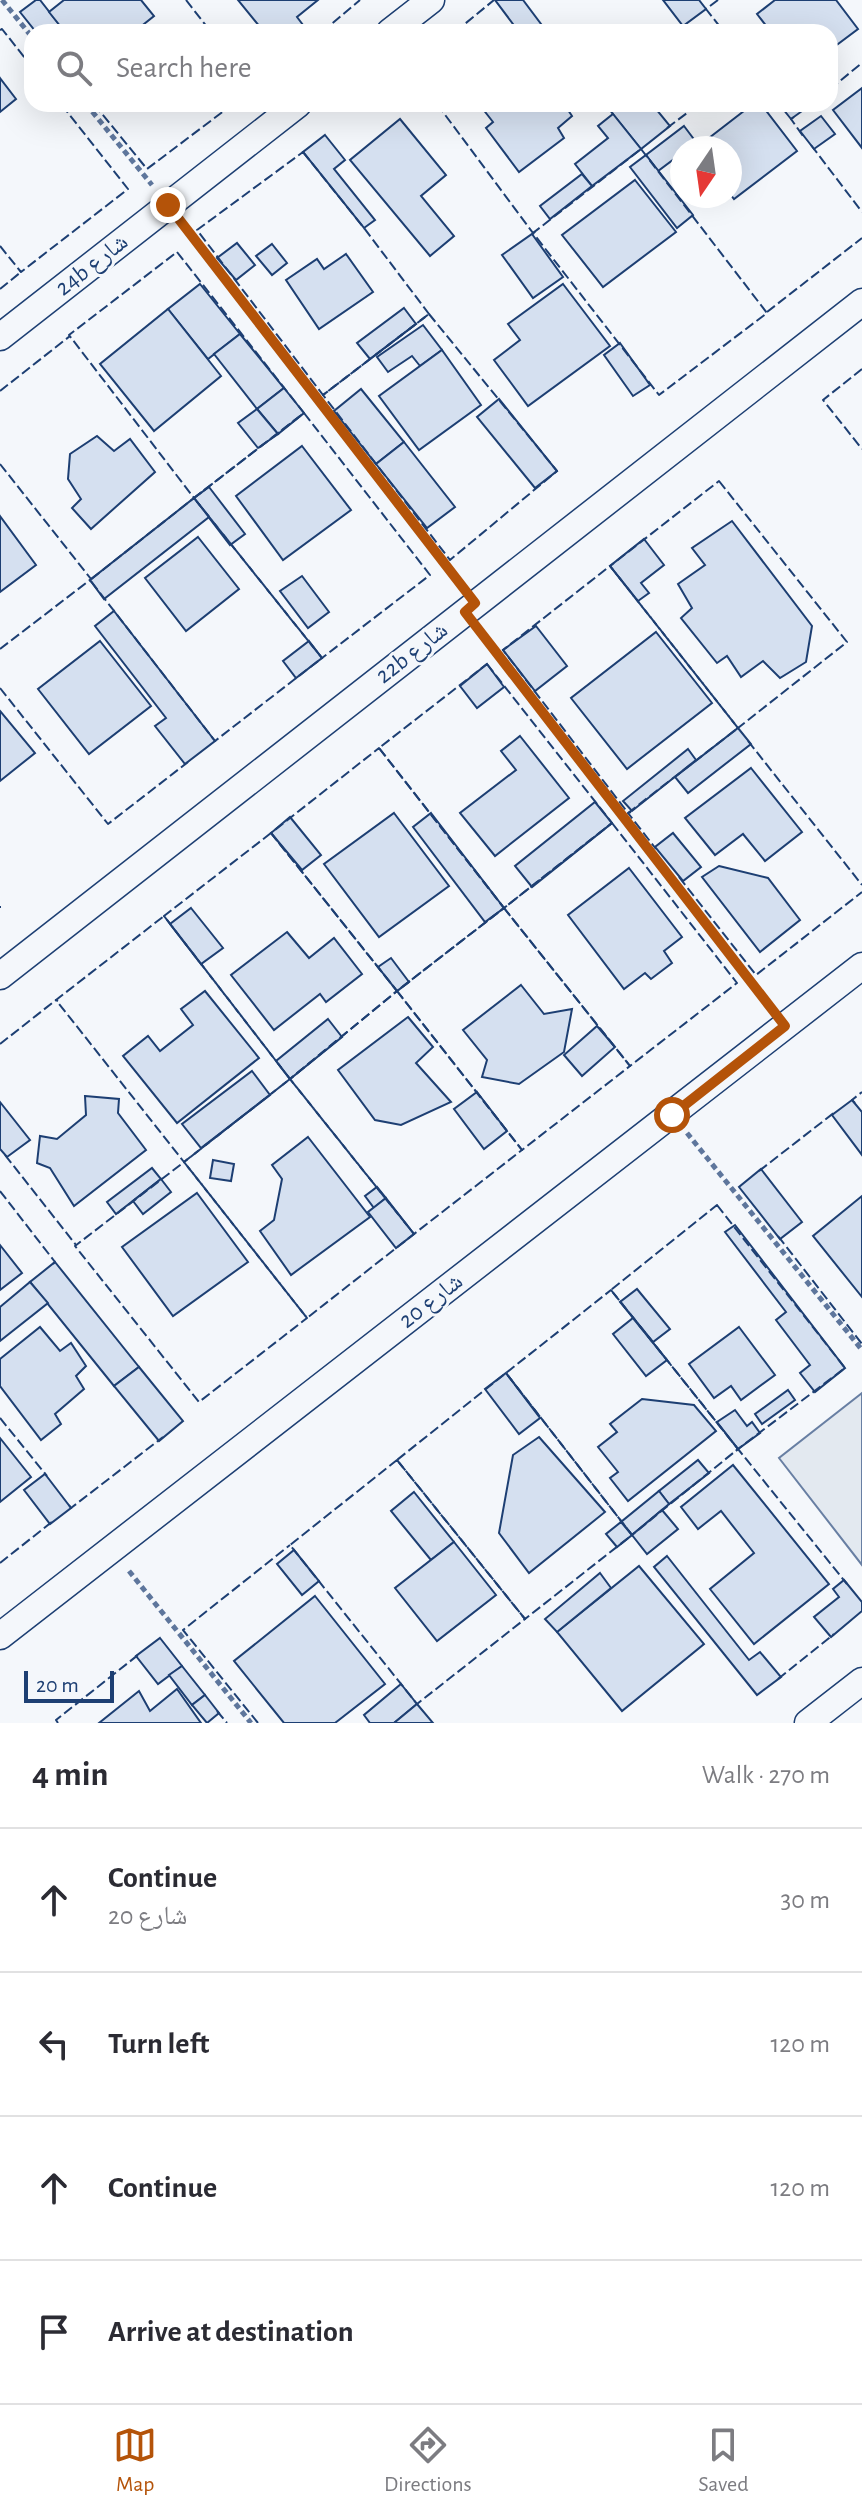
<!DOCTYPE html>
<meta charset="utf-8">
<style>
body{margin:0;font-family:"Alegreya Sans","Noto Naskh Arabic",sans-serif;background:#f2f2f3;color:#2b2b33}
.compass{position:absolute;left:670px;top:136px;width:72px;height:72px;border-radius:50%;background:#fff;box-shadow:0 8px 32px #0002;rotate:193deg}
.scale{position:absolute;left:24px;bottom:20px;width:90px;box-sizing:border-box;padding-left:8px;border:4px solid #1d3f73;border-top:0;font-size:22px;line-height:28px;white-space:nowrap;color:#1d3f73;-webkit-text-stroke:6px #f4f7fb;paint-order:stroke}
.stop{position:absolute;width:24px;height:24px;margin:-18px;border:6px solid #b45309;border-radius:50%;background:#fff}
.stop.end{background:#b45309;border-color:#fff;box-shadow:0 2px 8px #0008}
.list{margin:0;padding:0;list-style:none}
h2{display:flex;justify-content:space-between;align-items:center;height:104px;margin:0;padding:0 32px;font-size:34px}
h2 small{font-size:26px;font-weight:400;color:#7c7c81}
.list li{display:grid;grid-template-columns:52px 1fr auto;gap:24px;align-items:center;box-sizing:border-box;height:144px;padding:0 32px;border-top:2px solid #e1e1e2}
.list b{display:block;font-size:30px;white-space:nowrap}
.list p{margin:0;font-size:26px;white-space:nowrap;color:#7c7c81}
.list em{font-size:26px;font-style:normal;color:#7c7c81}
.icon{flex:none;width:44px;height:44px;fill:none;stroke:currentColor;stroke-width:2;stroke-linecap:round;stroke-linejoin:round}
.map{position:relative;flex:none;width:862px;height:1723px;overflow:hidden}
.search{position:absolute;background:#fff;box-shadow:0 8px 32px #0002;left:24px;right:24px;top:24px;height:88px;display:flex;align-items:center;gap:20px;box-sizing:border-box;padding:0 28px;border-radius:24px;color:#7c7c81;font-size:30px}
.sheet{height:680px;background:#fff}
nav{display:flex;justify-content:space-around;align-items:center;box-sizing:border-box;height:112px;border-top:2px solid #e1e1e2;background:#fff;font-size:22px;color:#7c7c81}
nav a{display:grid;justify-items:center;gap:4px}
nav .on{color:#b45309}
.map>svg:first-child{display:block}
.green{fill:#e3e9f0;stroke:#687fa3;stroke-width:2}
.building{fill:#d5e0f0;stroke:#1d3f73;stroke-width:2}
.lines{fill:none;stroke-linecap:round;stroke-linejoin:round}
.street-casing{stroke:#1d3f73;stroke-width:29}
.path{stroke:#5e769c;stroke-width:5;stroke-dasharray:6 4;stroke-linecap:butt}
.street{stroke:#f4f7fb;stroke-width:26}
.fence{stroke:#1d3f73;stroke-width:2;stroke-dasharray:10 4;stroke-linecap:butt}
.route{stroke:#b45309;stroke-width:10}
.labels{text-anchor:middle;dominant-baseline:central;stroke-width:6;stroke-linejoin:round;paint-order:stroke}
.street-label{font-size:24px;fill:#1d3f73;stroke:#f4f7fb}
</style>
<div class="map">
<svg width="862" height="1723" viewBox="0 0 862 1723">
<rect width="100%" height="100%" fill="#f4f7fb"/>
<polygon class="green" points="862,1393 862,1565 779,1458"/>
<g class="building">
<polygon points="36,0 40,0 65,32 36,32 20,12"/>
<polygon points="64,0 141,0 154,16 134,32 65,32 49,12"/>
<polygon points="238,0 318,0 297,17 306,29 301,32 264,32"/>
<polygon points="495,0 523,0 547,32 519,32"/>
<polygon points="663,0 699,0 706,9 683,26"/>
<polygon points="775,0 836,0 858,29 830,50 830,32 771,32 757,14"/>
<polygon points="0,78 16,99 0,112"/>
<polygon points="862,88 862,148 833,110"/>
<polygon points="479,104 564,104 572,116 558,128 564,138 519,172 486,128 493,122"/>
<polygon points="605,104 652,104 670,126 641,149"/>
<polygon points="753,104 761,104 797,151 734,199 730,194 730,148 696,148"/>
<polygon points="779,104 808,104 809,106 791,119"/>
<polygon points="613,114 641,149 592,186 575,164 608,138 598,126"/>
<polygon points="821,116 835,134 814,149 800,131"/>
<polygon points="400,119 446,175 421,196 454,236 430,256 350,160"/>
<polygon points="684,126 696,142 688,148 682,148 682,153 658,171 646,155"/>
<polygon points="325,135 345,160 334,169 375,220 364,228 303,152"/>
<polygon points="646,155 693,215 677,228 630,167"/>
<polygon points="582,174 592,186 550,219 540,206"/>
<polygon points="635,180 676,232 603,287 562,235"/>
<polygon points="532,234 563,277 533,298 502,255"/>
<polygon points="237,243 255,265 236,280 217,258"/>
<polygon points="272,244 287,263 272,275 256,256"/>
<polygon points="346,254 373,292 319,329 286,280 317,259 324,269"/>
<polygon points="200,284 240,334 208,359 168,309"/>
<polygon points="563,284 610,346 528,406 494,360 520,340 508,324"/>
<polygon points="404,308 416,324 370,359 357,343"/>
<polygon points="168,309 221,376 154,431 100,364"/>
<polygon points="423,325 442,350 420,366 412,356 388,372 377,357"/>
<polygon points="240,334 284,388 257,409 214,354"/>
<polygon points="620,343 650,385 633,396 604,355"/>
<polygon points="442,350 481,405 419,450 379,396"/>
<polygon points="284,388 304,413 278,434 257,409"/>
<polygon points="361,389 404,442 376,464 334,411"/>
<polygon points="499,399 557,471 535,488 477,417"/>
<polygon points="257,409 278,434 258,448 238,423"/>
<polygon points="97,436 114,451 130,439 155,472 91,529 72,508 81,499 68,479 70,454"/>
<polygon points="404,442 455,507 427,528 376,464"/>
<polygon points="302,446 351,510 283,560 236,496"/>
<polygon points="209,487 245,534 230,545 194,498"/>
<polygon points="194,498 209,517 104,599 90,580"/>
<polygon points="0,516 36,565 0,592"/>
<polygon points="732,521 812,626 806,662 780,678 763,661 741,677 727,656 717,663 681,618 692,608 678,584 705,565 692,548"/>
<polygon points="198,537 239,589 186,631 145,578"/>
<polygon points="644,539 664,565 641,583 649,593 638,601 610,566"/>
<polygon points="302,576 329,612 308,628 280,591"/>
<polygon points="114,611 215,741 185,764 155,726 166,718 95,626"/>
<polygon points="536,626 567,666 535,691 503,650"/>
<polygon points="656,632 712,703 627,769 571,698"/>
<polygon points="100,641 151,706 89,754 38,689"/>
<polygon points="309,641 322,658 296,678 283,661"/>
<polygon points="487,664 504,687 477,708 460,686"/>
<polygon points="0,711 35,753 0,781"/>
<polygon points="738,728 751,744 688,793 675,777"/>
<polygon points="520,736 569,798 495,856 460,813 516,770 501,751"/>
<polygon points="688,749 696,760 632,811 623,801"/>
<polygon points="751,768 802,832 765,861 743,834 715,855 685,818"/>
<polygon points="595,802 612,823 532,887 515,866"/>
<polygon points="394,813 449,886 379,937 324,864"/>
<polygon points="431,813 504,908 485,922 413,827"/>
<polygon points="290,817 321,855 302,870 271,833"/>
<polygon points="673,833 701,867 683,881 655,847"/>
<polygon points="719,866 768,878 800,920 760,952 702,877"/>
<polygon points="629,868 682,937 664,951 672,963 651,979 645,973 624,989 568,915"/>
<polygon points="191,908 223,948 201,964 170,924"/>
<polygon points="287,932 309,958 334,938 362,974 326,1002 320,994 274,1030 231,975"/>
<polygon points="391,958 409,982 397,991 378,967"/>
<polygon points="521,985 544,1014 572,1009 564,1052 519,1084 482,1077 487,1060 463,1030"/>
<polygon points="205,991 259,1058 177,1123 123,1056 148,1036 160,1051 193,1025 181,1009"/>
<polygon points="408,1017 433,1047 416,1063 451,1102 401,1125 375,1120 338,1070"/>
<polygon points="328,1019 342,1037 290,1079 276,1061"/>
<polygon points="597,1026 615,1047 582,1076 564,1055"/>
<polygon points="252,1071 270,1095 201,1148 182,1124"/>
<polygon points="477,1092 507,1131 484,1149 454,1109"/>
<polygon points="85,1096 119,1099 118,1113 146,1150 74,1206 50,1168 37,1163 40,1136 57,1139 86,1115"/>
<polygon points="852,1100 862,1112 862,1155 832,1115"/>
<polygon points="0,1102 30,1140 7,1157 0,1149"/>
<polygon points="308,1137 370,1217 291,1275 260,1231 274,1220 282,1179 272,1165"/>
<polygon points="213,1160 234,1164 231,1181 210,1178"/>
<polygon points="152,1168 161,1179 116,1214 107,1202"/>
<polygon points="761,1169 802,1222 780,1239 739,1187"/>
<polygon points="161,1179 171,1192 143,1214 133,1201"/>
<polygon points="377,1187 386,1198 374,1208 365,1196"/>
<polygon points="197,1193 248,1262 173,1316 122,1247"/>
<polygon points="862,1196 862,1297 813,1236"/>
<polygon points="386,1198 414,1234 396,1248 368,1212"/>
<polygon points="735,1225 845,1368 815,1392 800,1373 810,1365 776,1320 786,1312 725,1232"/>
<polygon points="0,1245 22,1273 0,1290"/>
<polygon points="55,1262 139,1367 114,1386 30,1282"/>
<polygon points="30,1282 48,1303 0,1341 0,1307"/>
<polygon points="637,1289 670,1329 653,1342 620,1302"/>
<polygon points="633,1318 667,1360 646,1376 613,1334"/>
<polygon points="40,1327 60,1351 71,1343 86,1366 76,1376 84,1389 55,1414 61,1424 41,1440 0,1386 0,1359"/>
<polygon points="739,1327 775,1375 741,1400 731,1386 714,1398 689,1364"/>
<polygon points="139,1367 183,1421 159,1441 114,1386"/>
<polygon points="506,1373 540,1418 519,1434 485,1389"/>
<polygon points="788,1390 795,1400 762,1424 755,1414"/>
<polygon points="642,1399 694,1405 716,1431 628,1501 610,1478 618,1472 598,1447 617,1432 610,1424"/>
<polygon points="735,1410 747,1426 752,1422 760,1433 738,1449 717,1422"/>
<polygon points="539,1437 605,1512 529,1573 499,1533 513,1455"/>
<polygon points="0,1438 31,1477 0,1502"/>
<polygon points="698,1460 709,1473 669,1504 659,1491"/>
<polygon points="733,1465 829,1584 754,1644 710,1589 754,1553 721,1511 698,1529 681,1507"/>
<polygon points="45,1474 71,1508 50,1524 24,1490"/>
<polygon points="659,1491 669,1504 632,1535 621,1522"/>
<polygon points="414,1492 454,1542 431,1560 391,1511"/>
<polygon points="662,1510 678,1529 647,1554 632,1535"/>
<polygon points="621,1522 632,1535 617,1547 606,1534"/>
<polygon points="454,1542 496,1595 437,1641 395,1588"/>
<polygon points="294,1550 319,1581 302,1595 277,1564"/>
<polygon points="667,1556 749,1660 760,1652 781,1677 757,1695 654,1567"/>
<polygon points="639,1566 704,1644 622,1711 557,1632"/>
<polygon points="600,1573 611,1588 557,1632 545,1619"/>
<polygon points="844,1580 862,1602 862,1611 831,1637 814,1617 839,1597 833,1589"/>
<polygon points="315,1596 385,1684 335,1723 284,1723 234,1661"/>
<polygon points="160,1638 182,1666 158,1684 136,1656"/>
<polygon points="182,1666 205,1695 192,1705 169,1675"/>
<polygon points="401,1684 417,1704 394,1723 370,1723 364,1715"/>
<polygon points="177,1689 201,1723 99,1723 139,1691 150,1711"/>
<polygon points="205,1695 219,1713 207,1723 192,1705"/>
<polygon points="417,1704 433,1723 394,1723"/>
</g>
<g class="lines">
<defs>
<g id="street">
<polyline points="390,32 431,0"/>
<polyline points="0,337 298,104"/>
<polyline points="0,976 862,302"/>
<polyline points="0,1636 862,966"/>
<polyline points="808,1723 862,1681"/>
</g>
</defs>
<use href="#street" class="street-casing"/>
<g class="path">
<polyline points="2,0 32,37"/>
<polyline points="86,104 152,185"/>
<polyline points="185,227 460,584"/>
<polyline points="480,631 770,1006"/>
<polyline points="687,1133 862,1350"/>
<polyline points="129,1571 251,1723"/>
</g>
<use href="#street" class="street"/>
<g class="fence">
<polyline points="186,0 211,32"/>
<polyline points="718,0 706,9 724,32"/>
<polyline points="0,30 2,29 32,67"/>
<polyline points="322,32 360,0"/>
<polyline points="455,32 494,0"/>
<polyline points="830,89 862,63"/>
<polyline points="94,104 147,169 233,104"/>
<polyline points="437,104 533,233 536,231"/>
<polyline points="794,117 791,119 803,136"/>
<polyline points="667,128 699,104"/>
<polyline points="811,145 862,212"/>
<polygon points="641,149 767,313 659,395 533,233"/>
<polygon points="303,152 364,228 429,314 323,395 197,230"/>
<polyline points="0,246 21,272 128,189 61,104"/>
<polygon points="177,252 304,413 194,498 69,335"/>
<polyline points="0,289 21,272 20,271"/>
<polyline points="767,312 862,238"/>
<polygon points="429,314 557,471 450,560 323,395"/>
<polyline points="862,369 823,400 862,449"/>
<polyline points="0,391 70,336"/>
<polygon points="304,413 430,575 322,658 194,498"/>
<polyline points="0,464 91,579"/>
<polygon points="719,481 847,642 738,728 610,566"/>
<polygon points="194,498 322,658 215,741 90,580"/>
<polygon points="610,566 738,728 628,813 503,650"/>
<polyline points="0,649 90,580 91,582"/>
<polygon points="487,664 612,823 504,908 379,748"/>
<polyline points="0,688 108,824 188,762"/>
<polyline points="748,741 862,885"/>
<polygon points="379,748 504,908 397,991 271,833"/>
<polyline points="631,812 628,813 656,849"/>
<polygon points="612,823 737,983 630,1066 504,908"/>
<polygon points="271,833 397,991 290,1079 164,916"/>
<polyline points="679,877 756,975 862,892"/>
<polyline points="0,906 0,908"/>
<polygon points="504,908 630,1066 522,1150 397,991"/>
<polygon points="164,916 290,1079 184,1162 56,1000"/>
<polygon points="397,991 522,1150 414,1234 290,1079"/>
<polyline points="0,1044 56,1000 58,1001"/>
<polygon points="290,1079 414,1234 307,1318 184,1162"/>
<polyline points="855,1103 852,1100 862,1092"/>
<polyline points="5,1155 76,1245"/>
<polygon points="184,1162 307,1318 199,1402 75,1246"/>
<polyline points="759,1171 835,1112"/>
<polyline points="0,1191 55,1262 53,1264"/>
<polygon points="717,1205 845,1368 738,1449 611,1290"/>
<polyline points="778,1236 862,1344"/>
<polygon points="611,1290 738,1449 632,1535 506,1373"/>
<polygon points="506,1373 632,1535 525,1619 397,1460"/>
<polyline points="0,1418 47,1476"/>
<polyline points="736,1451 738,1449 847,1584"/>
<polygon points="397,1460 525,1619 417,1704 290,1545"/>
<polyline points="69,1505 71,1508 163,1437"/>
<polyline points="0,1563 53,1521"/>
<polyline points="778,1679 834,1634"/>
<polyline points="217,1711 227,1723"/>
<polyline points="58,1723 56,1720 138,1655"/>
<polyline points="258,1723 183,1630 290,1545"/>
</g>
</g>
<g class="lines">
<polyline class="route" points="168,205 475,603 465,612 785,1026 672,1115"/>
</g>
<g class="labels">
<g class="street-label">
<text transform="translate(92 265) rotate(-38)">24b شارع</text>
<text transform="translate(412 653) rotate(-38)">22b شارع</text>
<text transform="translate(431 1301) rotate(-38)">شارع 20</text>
</g>
</g>
</svg>
<svg class="compass" viewBox="-18 -18 36 36"><path d="M0-13l5 13h-10z" fill="#e53935"/><path d="M0 13l5-13h-10z" fill="#7c7c81"/></svg>
<div class="scale">20 m</div>
<div class="stop" style="left:672px;top:1115px"></div>
<div class="stop end" style="left:168px;top:205px"></div>
<div class="search"><svg class="icon" aria-label="search" viewBox="0 0 24 24"><circle cx="10" cy="10" r="6"/><path d="M15 15l6 6"/></svg>Search here</div>
</div>
<section class="sheet">
<h2>4 min<small>Walk · 270 m</small></h2>
<ul class="list">
<li><svg class="icon" aria-label="ahead" viewBox="0 0 24 24"><path d="M12 20V5M6 11l6-6 6 6"/></svg><div><b>Continue</b><p>شارع 20</p></div><em>30 m</em></li>
<li><svg class="icon" aria-label="left" viewBox="0 0 24 24"><path d="M17 20v-9H6M10 6l-5 5 5 5"/></svg><div><b>Turn left</b></div><em>120 m</em></li>
<li><svg class="icon" aria-label="ahead" viewBox="0 0 24 24"><path d="M12 20V5M6 11l6-6 6 6"/></svg><div><b>Continue</b></div><em>120 m</em></li>
<li><svg class="icon" aria-label="arrive" viewBox="0 0 24 24"><path d="M6 21V4h12l-3 4 3 4H6"/></svg><div><b>Arrive at destination</b></div></li>
</ul>
</section>
<nav>
<a class="on"><svg class="icon" aria-label="map" viewBox="0 0 24 24"><path d="M3 6l6-2 6 2 6-2v14l-6 2-6-2-6 2zM9 4v14M15 6v14"/></svg>Map</a>
<a><svg class="icon" aria-label="directions" viewBox="0 0 24 24"><path d="M12 3l9 9-9 9-9-9zM9 14v-3h6M13 9l2 2-2 2"/></svg>Directions</a>
<a><svg class="icon" aria-label="saved" viewBox="0 0 24 24"><path d="M7 4h10v16l-5-4-5 4z"/></svg>Saved</a>
</nav>
